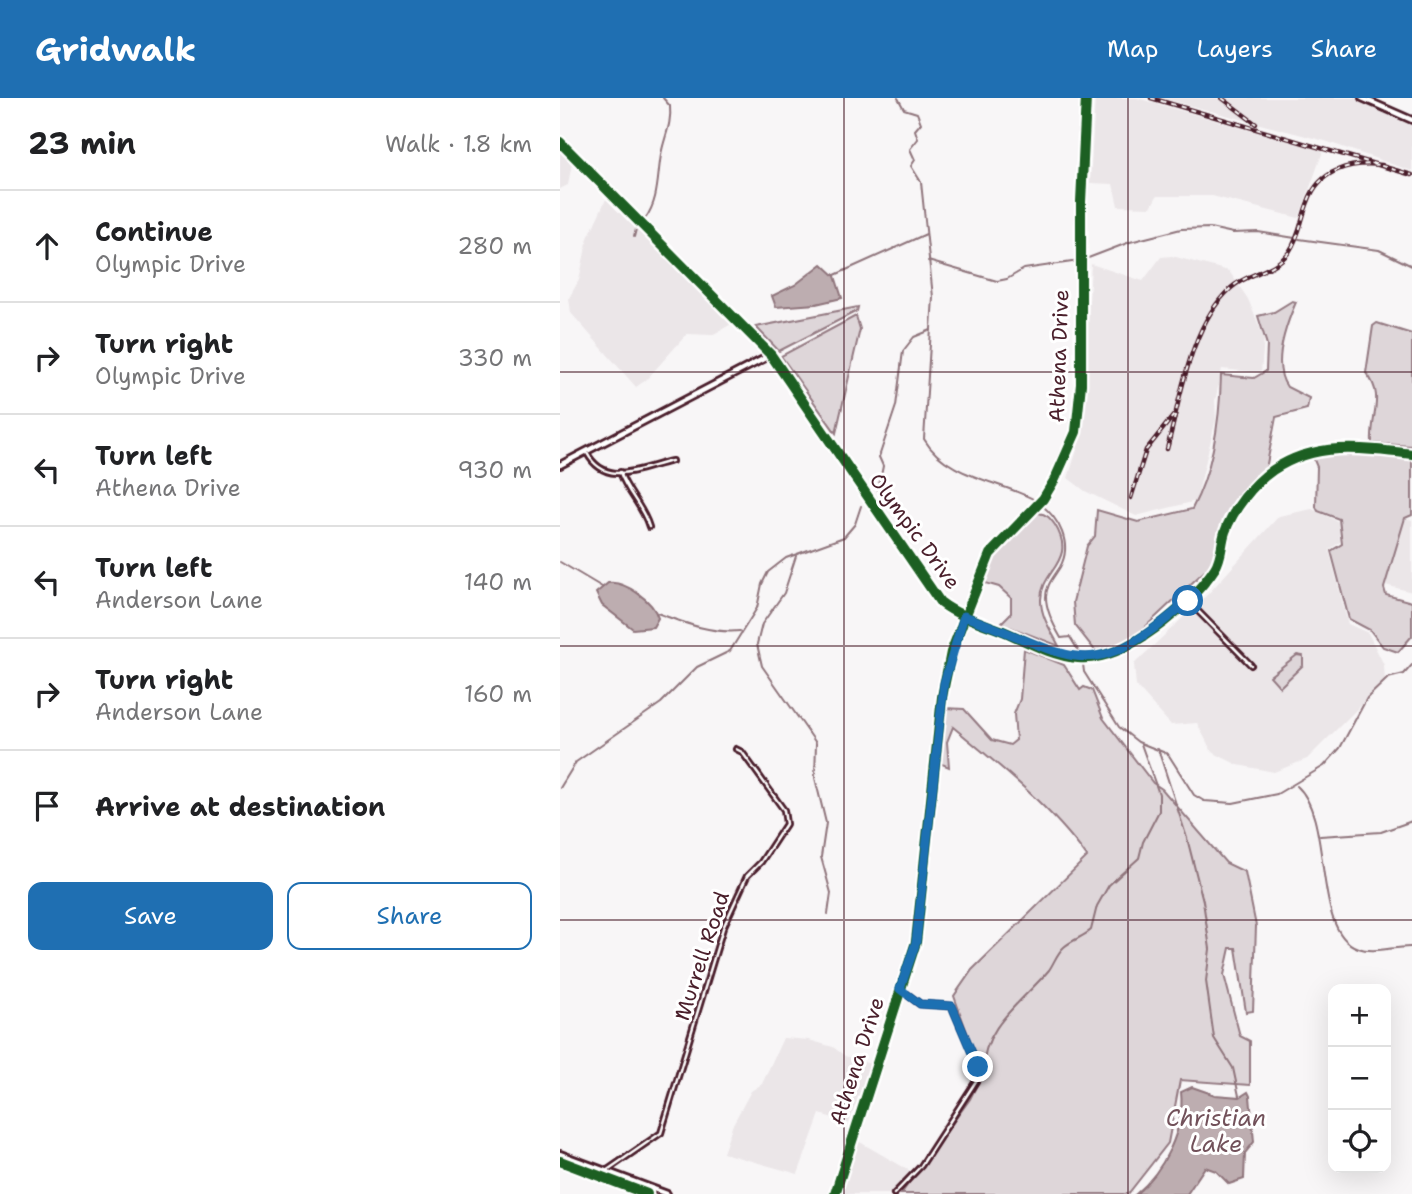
<!DOCTYPE html>
<meta charset="utf-8">
<style>
body{margin:0;font-family:"Shantell Sans",sans-serif;background:#f6f6f6;color:#202124}
.controls{position:absolute;right:21px;bottom:21px;display:grid;overflow:hidden;border-radius:14px;box-shadow:0 7px 28px #0002}
.controls button{width:63px;height:63px;display:grid;place-items:center;padding:0;border:0;border-bottom:2px solid #e0e0e0;background:#fff;color:#202124;font:35px sans-serif}
.stop{position:absolute;width:21px;height:21px;margin:-16px;border:5px solid #1f6fb2;border-radius:50%;background:#fff}
.stop.end{background:#1f6fb2;border-color:#fff;box-shadow:0 2px 7px #0008}
.list{margin:0;padding:0;list-style:none}
h2{display:flex;justify-content:space-between;align-items:center;height:91px;margin:0;padding:0 28px;font-size:30px}
h2 small{font-size:23px;font-weight:400;color:#757577}
.list li{display:grid;grid-template-columns:46px 1fr auto;gap:21px;align-items:center;box-sizing:border-box;height:112px;padding:0 28px;border-top:2px solid #e0e0e0}
.list b{display:block;font-size:26px;white-space:nowrap}
.list p{margin:0;font-size:23px;white-space:nowrap;color:#757577}
.list em{font-size:23px;font-style:normal;color:#757577}
.actions{display:flex;gap:14px;padding:21px 28px}
.actions a{flex:1;padding:16px 0;border:2px solid #1f6fb2;border-radius:14px;text-align:center;font-size:24px;color:#1f6fb2}
.actions .main{background:#1f6fb2;color:#fff}
.icon{flex:none;width:38px;height:38px;fill:none;stroke:currentColor;stroke-width:2;stroke-linecap:round;stroke-linejoin:round}
.map{position:relative;flex:none;width:852px;height:1096px;overflow:hidden}
header{display:flex;align-items:center;gap:42px;box-sizing:border-box;height:98px;padding:0 35px;background:#1f6fb2;color:#fff}
header strong{font-size:33px}
nav{display:flex;gap:38px;margin-inline-start:auto;font-size:24px}
main{display:flex}
aside{flex:1;background:#fff}
.map>svg:first-child{display:block}
.built{fill:#ebe6e8}
.green{fill:#ded6d9;stroke:#947a82;stroke-width:2}
.water{fill:#bdadb0;stroke:#8f747b;stroke-width:2}
.lines{fill:none;stroke-linecap:round;stroke-linejoin:round}
.stream{stroke:#8f747b;stroke-width:2}
.street-casing{stroke:#4a1f2b;stroke-width:8}
.secondary-casing{stroke:#4a1f2b;stroke-width:10}
.street{stroke:#fff;stroke-width:2.5}
.secondary{stroke:#fff;stroke-width:4.5}
.rail-casing{stroke:#4a1f2b;stroke-width:4.5}
.rail{stroke:#fff;stroke-width:2;stroke-dasharray:5;stroke-linecap:butt}
.cycleway-casing{stroke:#fff;stroke-width:15}
.cycleway{stroke:#1b5e20;stroke-width:10}
.route{stroke:#1f6fb2;stroke-width:9}
.grid{fill:none;stroke:#4a1f2b;stroke-width:2;stroke-opacity:0.55}
.labels{text-anchor:middle;dominant-baseline:central;stroke-width:6;stroke-linejoin:round;paint-order:stroke}
.street-label{font-size:21px;fill:#4a1f2b;stroke:#fff}
.water-label{font-size:23px;font-style:italic;fill:#72515a;stroke:#fff}
</style>
<header>
<strong>Gridwalk</strong>
<nav><a>Map</a><a>Layers</a><a>Share</a></nav>
</header>
<main>
<aside>
<h2>23 min<small>Walk · 1.8 km</small></h2>
<ul class="list">
<li><svg class="icon" aria-label="ahead" viewBox="0 0 24 24"><path d="M12 20V5M6 11l6-6 6 6"/></svg><div><b>Continue</b><p>Olympic Drive</p></div><em>280 m</em></li>
<li><svg class="icon" aria-label="right" viewBox="0 0 24 24"><path d="M7 20v-9h11M14 6l5 5-5 5"/></svg><div><b>Turn right</b><p>Olympic Drive</p></div><em>330 m</em></li>
<li><svg class="icon" aria-label="left" viewBox="0 0 24 24"><path d="M17 20v-9H6M10 6l-5 5 5 5"/></svg><div><b>Turn left</b><p>Athena Drive</p></div><em>930 m</em></li>
<li><svg class="icon" aria-label="left" viewBox="0 0 24 24"><path d="M17 20v-9H6M10 6l-5 5 5 5"/></svg><div><b>Turn left</b><p>Anderson Lane</p></div><em>140 m</em></li>
<li><svg class="icon" aria-label="right" viewBox="0 0 24 24"><path d="M7 20v-9h11M14 6l5 5-5 5"/></svg><div><b>Turn right</b><p>Anderson Lane</p></div><em>160 m</em></li>
<li><svg class="icon" aria-label="arrive" viewBox="0 0 24 24"><path d="M6 21V4h12l-3 4 3 4H6"/></svg><div><b>Arrive at destination</b></div></li>
</ul>
<div class="actions"><a class="main">Save</a><a>Share</a></div>
</aside>
<div class="map">
<svg width="852" height="1096" viewBox="0 0 852 1096">
<rect width="100%" height="100%" fill="#f8f6f7"/>
<filter id="ink" filterUnits="userSpaceOnUse"><feTurbulence type="fractalNoise" baseFrequency=".0143" numOctaves="2"/><feDisplacementMap in="SourceGraphic" scale="14" xChannelSelector="R" yChannelSelector="G"/><feConvolveMatrix kernelMatrix="1 2 1 2 8 2 1 2 1" color-interpolation-filters="sRGB"/></filter>
<g filter="url(#ink)">
<g class="built">
<polygon points="535,0 577,0 763,53 739,120 652,98 597,98 591,109 558,108 553,86 530,85"/>
<polygon points="601,0 797,0 852,24 852,73 765,43"/>
<polygon points="0,51 12,65 8,87 0,91"/>
<polygon points="47,99 175,224 152,237 127,236 86,282 76,289 11,215 9,200 19,182 28,140"/>
<polygon points="612,158 669,173 688,201 704,240 701,275 662,271 655,303 656,321 636,403 576,418 525,393 508,380 522,336 531,166 583,183 601,159"/>
<polygon points="752,411 779,424 780,444 769,452 788,526 808,535 824,567 825,583 747,661 714,674 678,667 652,654 637,625 611,627 576,588 574,566 648,496 719,418"/>
<polygon points="845,420 852,422 852,494 825,487"/>
<polygon points="223,940 249,942 273,949 285,958 310,966 289,1025 260,1016 238,1076 163,1055 173,1026 191,993 202,986"/>
<polygon points="298,1043 352,1074 330,1096 280,1096"/>
</g>
<g class="green">
<path d="M732,203L736,204C726,227 711,267 727,289L749,300L747,311L716,319L706,371L686,389L665,423L652,466L582,532L557,549L537,555L515,527L513,504L527,448L535,438L537,412L578,424L632,411C653,371 660,323 661,277L694,280L706,273L707,247L698,218L714,214Z"/>
<polygon points="298,209 297,213 219,253 196,229"/>
<polygon points="296,218 300,231 276,335 221,258"/>
<path d="M817,225L852,236V348L812,345C810,318 826,298 806,275L813,228Z"/>
<polygon points="793,352 852,359 852,417 845,420 824,490 826,497 852,504 852,538 838,554 823,549 810,532 789,521 771,453 782,446 779,421 758,413 756,409 757,369 752,357"/>
<path d="M478,415C487,416 490,420 495,427C518,464 480,472 481,503C481,519 492,534 499,548L445,527L442,524L451,515V500L439,489L422,484C427,461 458,427 478,415Z"/>
<path d="M464,551L504,567L520,592L524,589L532,592L543,620L593,685L602,691L666,765L685,774L696,828L693,913L686,914L676,850H670L664,877L680,938L690,943V987L620,982L608,1045L568,1096H341L410,1001L422,977L394,898L412,872L527,759C493,711 438,666 393,629L387,644L389,669L377,664L385,610L404,611L432,642L450,647L456,642L454,616L460,601Z"/>
<polygon points="737,557 743,558 743,567 720,589 710,578"/>
</g>
<g class="water">
<polygon points="262,166 275,178 282,200 256,206 216,209 212,198 235,187"/>
<path d="M48,485C65,482 94,504 98,520L93,529L73,531L42,507L36,495Z"/>
<path d="M632,989L655,997L680,999L688,994L690,998L694,1044L685,1055L684,1081L669,1086L656,1073L645,1069L627,1096H576C603,1074 625,1031 621,994Z"/>
</g>
<g class="lines">
<g class="stream">
<path d="M338,0L344,11L357,15L361,25L355,32L358,41L350,51L355,62L351,68L361,84L373,199L364,341C387,380 442,383 477,403"/>
<path d="M85,121C99,102 97,80 101,57C104,39 112,27 110,8L103,0"/>
<polyline points="74,139 77,127"/>
<polyline points="739,141 819,152 852,168"/>
<polyline points="523,162 570,144 621,131 650,130 673,135 698,134 735,140"/>
<polyline points="368,163 437,183 447,181 464,171 519,163"/>
<polyline points="275,177 366,136"/>
<polyline points="318,392 323,368 319,359 336,308 343,253 354,239 371,232"/>
<path d="M480,406C499,420 513,446 500,469C494,479 486,487 486,499C486,513 494,528 501,540L510,539L519,554"/>
<polyline points="236,458 224,495 202,526 197,546 202,568 256,645 255,680 266,725 261,759 271,795 268,816"/>
<polyline points="0,464 42,489"/>
<path d="M97,515C124,525 152,536 180,533"/>
<polyline points="523,566 524,574 559,629 578,644 608,656 634,697 644,703 673,705 717,696 764,668 780,650 807,600 828,580 844,576 852,567"/>
<polyline points="598,651 627,740 643,803 650,851 646,883 654,940 673,970 679,998"/>
<path d="M737,688C774,721 751,834 798,850C814,856 835,848 852,849"/>
<polyline points="0,690 16,664 101,605 137,569 170,553 197,510 202,486 208,474 226,460 284,439 295,426 301,408"/>
<polyline points="760,738 821,734 852,723"/>
<path d="M423,973C422,929 463,903 489,872C494,865 497,855 504,849C512,842 523,839 531,832L537,808L549,787L579,760L583,744L599,713V696L581,646"/>
</g>
<defs>
<g id="street">
<path d="M27,355C46,390 80,370 112,363"/>
<path d="M60,374C67,395 83,408 89,429"/>
<polyline points="628,503 691,567"/>
<polyline points="46,1073 101,1035 163,830 187,778 201,764 226,726 224,712 182,654 176,651"/>
<polyline points="334,1096 361,1068 418,980 418,969 392,908 360,906 340,891"/>
</g>
<g id="secondary">
<polyline points="802,0 852,22"/>
<path d="M0,44L211,257L380,504C398,518 422,525 443,533C466,543 492,558 518,560C564,565 631,507 655,470C662,459 661,446 665,434C673,411 693,386 713,372C756,343 804,350 852,356"/>
<polyline points="0,367 211,257"/>
<polyline points="0,1056 107,1096"/>
<polyline points="275,1096 356,844 382,599 391,554 430,456 483,401 495,381 516,334 521,286 521,104 526,0"/>
</g>
</defs>
<use href="#street" class="street-casing"/>
<use href="#secondary" class="secondary-casing"/>
<use href="#street" class="street"/>
<use href="#secondary" class="secondary"/>
<defs>
<g id="rail">
<polyline points="591,0 852,77"/>
<polyline points="662,0 696,26"/>
<path d="M607,351C621,298 630,227 671,190C689,174 714,174 729,154C740,138 741,121 748,104C759,71 791,64 822,67"/>
<polyline points="571,400 586,352 614,317"/>
</g>
</defs>
<use href="#rail" class="rail-casing"/>
<use href="#rail" class="rail"/>
<defs>
<g id="cycleway">
<path d="M0,44L211,257L380,504C398,518 422,525 443,533C466,543 492,558 518,560C564,565 631,507 655,470C662,459 661,446 665,434C673,411 693,386 713,372C756,343 804,350 852,356"/>
<polyline points="0,1063 87,1096"/>
<polyline points="275,1096 356,844 382,599 391,554 430,456 483,401 495,381 516,334 521,286 521,104 526,0"/>
</g>
</defs>
<use href="#cycleway" class="cycleway-casing"/>
<use href="#cycleway" class="cycleway"/>
</g>
</g>
<g class="lines" filter="url(#ink)">
<path class="route" d="M418,969L392,908L360,906L340,891L356,844L384,585L404,518C516,558 526,591 628,503"/>
</g>
<path class="grid" d="M284,0V1096M568,0V1096M0,274H852M0,548H852M0,822H852"/>
<g class="labels">
<g class="street-label">
<text transform="translate(499 258) rotate(-88)">Athena Drive</text>
<text transform="translate(355 433) rotate(54)">Olympic Drive</text>
<text transform="translate(142 858) rotate(-72)">Murrell Road</text>
<text transform="translate(297 963) rotate(-72)">Athena Drive</text>
</g>
<g class="water-label">
<text x="656" y="1020">Christian<tspan x="656" dy="26">Lake</tspan></text>
</g>
</g>
</svg>
<div class="controls">
<button>+</button>
<button>−</button>
<button><svg class="icon" aria-label="locate" viewBox="0 0 24 24"><circle cx="12" cy="12" r="6"/><path d="M12 2v4M12 18v4M2 12h4M18 12h4"/></svg></button>
</div>
<div class="stop" style="left:628px;top:503px"></div>
<div class="stop end" style="left:418px;top:969px"></div>
</div>
</main>
